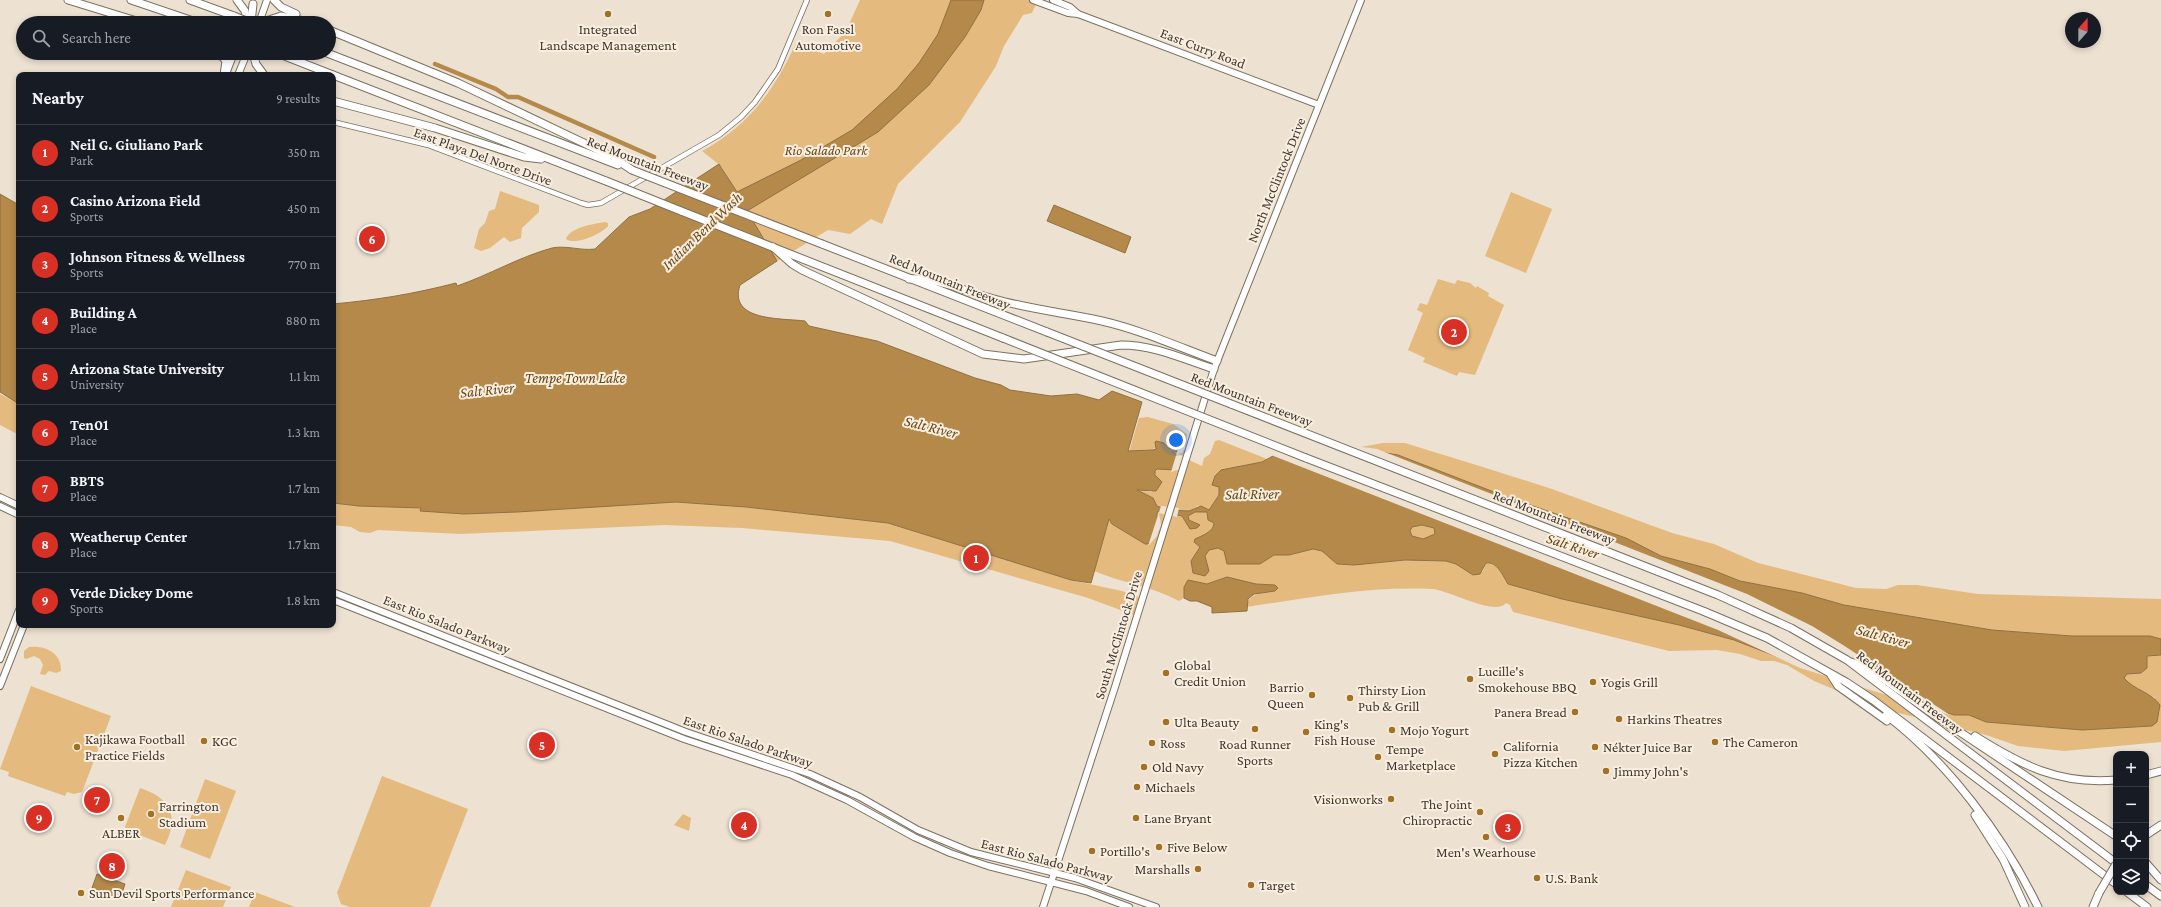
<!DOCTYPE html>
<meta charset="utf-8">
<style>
body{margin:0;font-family:"Crimson Pro",serif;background:#242831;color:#f1f3f6}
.controls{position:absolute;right:12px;bottom:12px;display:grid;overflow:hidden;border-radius:8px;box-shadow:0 2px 6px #0003}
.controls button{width:36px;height:36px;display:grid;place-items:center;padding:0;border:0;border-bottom:1px solid #363941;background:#171b24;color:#f1f3f6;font:20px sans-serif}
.compass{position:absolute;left:2065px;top:12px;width:36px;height:36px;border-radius:50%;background:#171b24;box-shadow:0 2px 6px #0003;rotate:21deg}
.you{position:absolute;left:1176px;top:440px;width:14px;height:14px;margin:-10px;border:3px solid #fff;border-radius:50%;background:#1a73e8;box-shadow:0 0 0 6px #1a73e833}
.badge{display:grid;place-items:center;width:26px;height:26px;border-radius:50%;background:#d93025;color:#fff;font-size:13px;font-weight:700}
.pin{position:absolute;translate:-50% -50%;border:2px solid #fff;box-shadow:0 1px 4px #0006}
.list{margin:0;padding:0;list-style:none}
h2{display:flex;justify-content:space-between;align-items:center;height:52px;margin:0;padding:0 16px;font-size:17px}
h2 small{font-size:13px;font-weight:400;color:#9ea1a6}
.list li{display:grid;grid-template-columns:26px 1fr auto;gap:12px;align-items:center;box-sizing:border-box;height:56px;padding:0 16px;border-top:1px solid #363941}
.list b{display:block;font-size:15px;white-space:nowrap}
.list p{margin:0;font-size:13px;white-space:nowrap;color:#9ea1a6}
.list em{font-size:13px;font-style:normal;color:#9ea1a6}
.icon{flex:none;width:22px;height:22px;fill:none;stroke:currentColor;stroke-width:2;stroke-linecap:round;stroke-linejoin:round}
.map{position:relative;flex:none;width:2161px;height:907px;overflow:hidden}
.search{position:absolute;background:#171b24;box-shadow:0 2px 6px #0003;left:16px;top:16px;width:320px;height:44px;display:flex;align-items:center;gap:10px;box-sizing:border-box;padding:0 14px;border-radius:22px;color:#9ea1a6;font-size:15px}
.panel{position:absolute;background:#171b24;box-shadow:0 2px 6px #0003;left:16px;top:72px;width:320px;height:556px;border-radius:8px}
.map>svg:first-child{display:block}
.green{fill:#e5ba7e}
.water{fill:#b4894a;stroke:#907143;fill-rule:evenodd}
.pier{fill:#ede1d1}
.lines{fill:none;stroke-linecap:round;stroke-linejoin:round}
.canal{stroke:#b4894a;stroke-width:4.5}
.minor-casing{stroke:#7b7062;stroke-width:6}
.major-casing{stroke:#7b7062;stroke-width:8}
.highway-casing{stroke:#7b7062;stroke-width:9}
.minor{stroke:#fff;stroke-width:4.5}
.major{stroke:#fff;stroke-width:6}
.highway{stroke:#fff;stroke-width:7}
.highway-bridge-casing{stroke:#7b7062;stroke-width:9;stroke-linecap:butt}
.highway-bridge{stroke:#fff;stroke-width:7}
.poi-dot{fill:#a17225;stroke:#faeedf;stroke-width:1.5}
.labels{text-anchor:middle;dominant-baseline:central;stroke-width:4;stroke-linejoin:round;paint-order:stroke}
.poi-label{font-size:14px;fill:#3d3832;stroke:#faeedf;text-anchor:start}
.street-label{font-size:14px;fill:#3d3832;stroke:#faeedf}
.park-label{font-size:14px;font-style:italic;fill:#674818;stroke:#faeedf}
.water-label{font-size:15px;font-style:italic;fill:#664717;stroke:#faeedf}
</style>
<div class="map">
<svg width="2161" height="907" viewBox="0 0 2161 907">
<rect width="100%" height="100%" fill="#ede1d1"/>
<g class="green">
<path d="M860,0H1038L1032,13L1023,15L1004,46L996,66L960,122L898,184L882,224L871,219L850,234L828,230L777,261L722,167L702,151C749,125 774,91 796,43L824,54L846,31Z"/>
<polygon points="500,191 539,205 539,212 522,228 521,238 510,242 504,237 490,248 481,251 474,248 479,229 485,223 489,211 495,209"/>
<polygon points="1511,192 1552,209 1526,273 1485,256"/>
<path d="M605,222L608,223V226C602,234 574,246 566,239C570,227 594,224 605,222Z"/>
<polygon points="1438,279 1455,284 1457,280 1470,283 1476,288 1477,286 1489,293 1488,296 1504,305 1475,375 1459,372 1457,376 1423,362 1425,358 1408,350 1423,313 1417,310 1420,303 1427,305"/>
<polygon points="0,394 19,404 19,435 0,425"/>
<polygon points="1148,417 1173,424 1187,434 1187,459 1202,466 1204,458 1210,454 1215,441 1219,440 1267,459 1219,487 1219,495 1209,510 1198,506 1189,511 1167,510 1157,506 1153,498 1137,490 1152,492 1155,471 1157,469 1176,470 1172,452 1176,452 1182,442 1173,438 1174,445 1173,448 1155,444 1156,446 1153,450 1129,452 1139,418"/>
<polygon points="1383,443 1405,443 1489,469 1552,489 1672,533 1714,544 1758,563 1856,588 1886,589 1898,585 1917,585 1978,594 2161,599 2161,639 2150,636 2072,636 1992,630 1844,605 1802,593 1740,581 1710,569 1661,556 1626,538 1507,497 1398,455 1355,448"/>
<polygon points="676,502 746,507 888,523 1071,580 1122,591 1139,597 1134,615 1088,598 890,541 742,528 665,525 461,534 378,530 370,533 360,532 351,527 333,525 333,503 359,506 421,508 420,511"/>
<path d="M1158,511L1182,516L1185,520L1197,522L1189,520L1188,516L1195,512H1207L1208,520L1214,523C1214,532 1201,536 1195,540L1194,542L1200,547L1191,561L1209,571L1205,556L1208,550L1219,548L1260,564L1274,555H1289L1313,549L1322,551L1337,564L1354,565L1405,560L1446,561L1456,564L1473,575L1483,571L1486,563C1497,561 1503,577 1508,584L1562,599L1679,625L1734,640L1801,666L1954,715H1969L1986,722L2082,730L2152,726L2155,698L2128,683L2124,678L2127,674L2141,673L2147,668V656L2161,655V742L2064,751L2018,746L1986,735L1879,708L1814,681L1787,665L1774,661H1761L1740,654L1717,650L1669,651L1513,612L1510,605L1506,603C1496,617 1449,590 1432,589C1369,586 1308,598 1246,607C1250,592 1261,593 1275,591V585L1256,584L1227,577L1207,584L1188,580L1184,587V598L1179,601C1152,586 1122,583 1094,571L1109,519L1112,524L1145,544H1148L1159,524L1156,516Z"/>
<polygon points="1422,525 1434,528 1435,534 1423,539 1411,536 1410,530 1412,527"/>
<path d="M29,647C45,645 62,653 61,671L56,673L49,671L45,675L40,674L43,665L40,659L34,656L26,659L24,658V651Z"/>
<polygon points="31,686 111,716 82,792 74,794 67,792 65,796 8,776 9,772 0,769"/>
<polygon points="382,776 468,809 430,907 350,907 341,904 337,893"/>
<polygon points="205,779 236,791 210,859 180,847"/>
<path d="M140,788C171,798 179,817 165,845L127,830L125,827Z"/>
<polygon points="683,814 691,818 689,831 674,825"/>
<polygon points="186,870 231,887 223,907 171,907"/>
<polygon points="255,892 295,907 249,907"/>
</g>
<g class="water">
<path d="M951,0H984L981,10L965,37L929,85L878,132L747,211L777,261L740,285C728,322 783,318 805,321L809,326L877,341L975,378L1001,385L1010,390L1051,396L1077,394L1099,400L1112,391L1142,402L1128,451L1153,450L1156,449L1155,442L1156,441L1164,443L1168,448H1173L1174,447L1172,442L1174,437L1182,442L1181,452H1172L1181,457L1176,470L1157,469L1155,471V475L1162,482L1156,491L1137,490L1153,498L1157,506L1167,510L1189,511L1201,506L1209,510L1219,495V487L1212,485L1215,476L1221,470L1262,462L1293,445L1355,448L1398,455L1507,497L1626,538L1661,556L1710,569L1740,581L1802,593L1844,605L1992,630L2072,636H2150L2161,639V655L2147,656V668L2141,673L2127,674L2124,678C2134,690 2151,692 2160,705L2157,722L2152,726L2082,730L1986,722L1969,715H1954L1801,666L1734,640L1679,625L1562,599L1508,584C1503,576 1497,561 1486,563L1480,574L1473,575L1456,564L1446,561L1405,560L1354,565L1337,564L1322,551L1313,549L1289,555H1274L1260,564H1227L1224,551L1218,548L1209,550L1205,556L1209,571L1205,576L1193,573L1191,561L1200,547L1194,542L1195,539C1201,536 1214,532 1214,523L1208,520L1207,512H1195L1188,516L1189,520L1200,525L1197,528L1190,529L1182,516L1158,511C1155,517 1159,519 1159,524C1160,532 1153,539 1148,544H1145L1112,524L1109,519L1091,583L1071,580L888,523L746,507L676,502L517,512L464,514L420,511L421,508L359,506L333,503V304C377,300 413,294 456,283L457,286C489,275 519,257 552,248C566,245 581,251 595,249L629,217L650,209L719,164L737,192L801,160L852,130L897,89L919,63L938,34ZM1422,525L1434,528L1435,534L1423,539L1412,536L1410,531L1412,527Z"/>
<polygon points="0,194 19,205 19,404 0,392"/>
<polygon points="1054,205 1131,237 1125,253 1047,221"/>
<polygon points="1227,577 1256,584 1275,585 1278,588 1275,591 1254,594 1248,599 1247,611 1212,613 1212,607 1197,601 1190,601 1184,598 1184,587 1188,580 1207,584"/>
<polygon points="97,874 125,884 120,899 92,888"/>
</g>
<g class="pier">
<polygon points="1181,439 1185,443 1185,448 1182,453 1178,454 1183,456 1184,461 1181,469 1171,472"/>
<polygon points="1293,443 1355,446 1377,449 1747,594 1812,626 1843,645 1950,715 1800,668 1718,630 1271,455"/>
<polygon points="1161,506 1179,508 1177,517 1159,513 1161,525 1157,536 1148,546"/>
</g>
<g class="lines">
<polyline class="canal" points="435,64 496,89 508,97 518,97 654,157"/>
<defs>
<polyline id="minor" points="333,122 428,145 581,203 588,205 601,203 719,135 741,117 755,102 778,69 807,0"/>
<g id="major">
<polyline points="1033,0 1068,13 1078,14 1319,105"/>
<polyline points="1053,0 1070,7 1078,14"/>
<polyline points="259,23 267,0"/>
<polyline points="226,74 234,53"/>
<polyline points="238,75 247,53"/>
<polyline points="0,497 19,506"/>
<polyline points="0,506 19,515"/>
<polyline points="333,592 686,732 810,774 860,797 918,830 971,852 1075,878 1156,907"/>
<polyline points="333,600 684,739 792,775 847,800 914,837 950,853 988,866 1086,891 1129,907"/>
<polyline points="0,659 19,610"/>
<polyline points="0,686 24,625"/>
<polyline points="1043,907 1115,687 1214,369 1361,0"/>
</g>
<g id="highway">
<polyline points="68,0 143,23"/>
<polyline points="131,0 199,23"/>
<polyline points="190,0 234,16"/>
<polyline points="237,0 245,11 247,23"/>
<polyline points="274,0 281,7 296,14"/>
<polyline points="251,23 253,4"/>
<polyline points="260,23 281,16 312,23"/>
<polyline points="329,30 458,83 611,156 632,170"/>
<polyline points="219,53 226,61 224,75"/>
<polyline points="253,53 256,64 264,75"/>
<polyline points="277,53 333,75"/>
<polyline points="327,53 618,165"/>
<polyline points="246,54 246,53"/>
<polyline points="333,75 606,181"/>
<polyline points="333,101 435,128 524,157 541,159"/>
<polyline points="681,211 1003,338"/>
<polyline points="822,244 1047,332"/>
<path d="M773,247L792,264L802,270L983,354L1024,359L1121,345C1154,345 1183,359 1214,369"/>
<path d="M909,279C937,277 966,292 994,299C1029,309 1066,313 1102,321C1141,330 1179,347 1217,361"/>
<polyline points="1231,404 1718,595 1791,628 1847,660 2116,863"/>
<polyline points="1306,458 1703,611 1767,638 1846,682 1873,700 2116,884"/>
<polyline points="1851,662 1868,668 1927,710 2116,836"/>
<polyline points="1831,675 1838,686 1887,721"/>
<path d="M1886,715C1948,762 2004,837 2038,907"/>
<path d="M1975,736C2021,765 2059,785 2116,780"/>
<polyline points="2146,775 2161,771"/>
<polyline points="1975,815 2003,859 2025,907"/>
<polyline points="2146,835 2161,825"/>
<polyline points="2146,863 2161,880"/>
<polyline points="2146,885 2161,896"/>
<polyline points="2127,892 2147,907"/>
<polyline points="2093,907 2099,893"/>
</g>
</defs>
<use href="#minor" class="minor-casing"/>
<use href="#major" class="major-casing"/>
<use href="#highway" class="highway-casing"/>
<use href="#minor" class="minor"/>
<use href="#major" class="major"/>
<use href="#highway" class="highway"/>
<defs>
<g id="highway-bridge">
<polyline points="234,16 251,23"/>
<polyline points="632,170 822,244"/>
<polyline points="606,181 681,211"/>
<polyline points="1047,332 1231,404"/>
<polyline points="1003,338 1306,458"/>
<polyline points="2099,893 2116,864"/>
</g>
</defs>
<use href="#highway-bridge" class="highway-bridge-casing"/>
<use href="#highway-bridge" class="highway-bridge"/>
</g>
<g class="poi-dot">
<circle cx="608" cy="14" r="4"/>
<circle cx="828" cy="14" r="4"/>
<circle cx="1166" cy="673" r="4"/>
<circle cx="1470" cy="679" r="4"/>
<circle cx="1593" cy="682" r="4"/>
<circle cx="1312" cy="695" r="4"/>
<circle cx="1350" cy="698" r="4"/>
<circle cx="1575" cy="712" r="4"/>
<circle cx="1619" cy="719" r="4"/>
<circle cx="1166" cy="722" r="4"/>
<circle cx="1255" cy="729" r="4"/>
<circle cx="1392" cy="730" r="4"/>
<circle cx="1306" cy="732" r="4"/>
<circle cx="204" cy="741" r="4"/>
<circle cx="1715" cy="742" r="4"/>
<circle cx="1152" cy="743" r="4"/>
<circle cx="77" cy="747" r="4"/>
<circle cx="1595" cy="747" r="4"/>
<circle cx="1495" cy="754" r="4"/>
<circle cx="1378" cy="757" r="4"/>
<circle cx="1144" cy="767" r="4"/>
<circle cx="1606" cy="771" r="4"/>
<circle cx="1137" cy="787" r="4"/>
<circle cx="1391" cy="799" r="4"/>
<circle cx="1480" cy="812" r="4"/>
<circle cx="151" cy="814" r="4"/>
<circle cx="121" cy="818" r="4"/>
<circle cx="1136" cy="818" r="4"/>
<circle cx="1486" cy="837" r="4"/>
<circle cx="1159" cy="847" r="4"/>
<circle cx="1092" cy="851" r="4"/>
<circle cx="1198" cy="869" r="4"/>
<circle cx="1537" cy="878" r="4"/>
<circle cx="1251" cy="885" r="4"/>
<circle cx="81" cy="893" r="4"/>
</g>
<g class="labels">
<g class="poi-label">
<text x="608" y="29" text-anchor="middle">Integrated<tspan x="608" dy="16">Landscape Management</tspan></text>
<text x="828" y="29" text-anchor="middle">Ron Fassl<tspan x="828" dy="16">Automotive</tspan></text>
<text x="1174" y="665">Global<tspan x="1174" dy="16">Credit Union</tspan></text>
<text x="1478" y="671">Lucille's<tspan x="1478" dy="16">Smokehouse BBQ</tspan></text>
<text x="1601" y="682">Yogis Grill</text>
<text x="1304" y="687" text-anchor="end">Barrio<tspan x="1304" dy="16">Queen</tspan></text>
<text x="1358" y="690">Thirsty Lion<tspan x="1358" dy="16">Pub &amp; Grill</tspan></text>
<text x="1567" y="712" text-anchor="end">Panera Bread</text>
<text x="1627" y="719">Harkins Theatres</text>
<text x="1174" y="722">Ulta Beauty</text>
<text x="1314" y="724">King's<tspan x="1314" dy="16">Fish House</tspan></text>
<text x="1400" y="730">Mojo Yogurt</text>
<text x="85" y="739">Kajikawa Football<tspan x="85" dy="16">Practice Fields</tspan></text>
<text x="212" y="741">KGC</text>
<text x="1723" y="742">The Cameron</text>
<text x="1160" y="743">Ross</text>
<text x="1255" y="744" text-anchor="middle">Road Runner<tspan x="1255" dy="16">Sports</tspan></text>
<text x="1503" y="746">California<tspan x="1503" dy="16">Pizza Kitchen</tspan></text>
<text x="1603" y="747">Nékter Juice Bar</text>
<text x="1386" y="749">Tempe<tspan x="1386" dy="16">Marketplace</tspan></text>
<text x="1152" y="767">Old Navy</text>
<text x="1614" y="771">Jimmy John's</text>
<text x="1145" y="787">Michaels</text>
<text x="1383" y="799" text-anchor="end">Visionworks</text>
<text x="1472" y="804" text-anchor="end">The Joint<tspan x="1472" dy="16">Chiropractic</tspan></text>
<text x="159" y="806">Farrington<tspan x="159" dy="16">Stadium</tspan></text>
<text x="1144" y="818">Lane Bryant</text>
<text x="121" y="833" text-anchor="middle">ALBER</text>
<text x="1167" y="847">Five Below</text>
<text x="1100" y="851">Portillo's</text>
<text x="1486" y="852" text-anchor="middle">Men's Wearhouse</text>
<text x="1190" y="869" text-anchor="end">Marshalls</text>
<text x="1545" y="878">U.S. Bank</text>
<text x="1259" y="885">Target</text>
<text x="89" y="893">Sun Devil Sports Performance</text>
</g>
<g class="street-label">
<text transform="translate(1203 48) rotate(21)">East Curry Road</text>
<text transform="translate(483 156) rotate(20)">East Playa Del Norte Drive</text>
<text transform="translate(648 163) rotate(21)">Red Mountain Freeway</text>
<text transform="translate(1276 180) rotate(-68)">North McClintock Drive</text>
<text transform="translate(950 281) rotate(22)">Red Mountain Freeway</text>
<text transform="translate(1252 399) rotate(21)">Red Mountain Freeway</text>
<text transform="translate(1554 517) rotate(21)">Red Mountain Freeway</text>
<text transform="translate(447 624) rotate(22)">East Rio Salado Parkway</text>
<text transform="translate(1118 635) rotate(-73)">South McClintock Drive</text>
<text transform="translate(1910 692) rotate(37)">Red Mountain Freeway</text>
<text transform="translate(748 741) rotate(19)">East Rio Salado Parkway</text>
<text transform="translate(1047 860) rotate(15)">East Rio Salado Parkway</text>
</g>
<g class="park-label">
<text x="826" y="150">Rio Salado Park</text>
</g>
<g class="water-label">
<text transform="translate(702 231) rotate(-44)">Indian Bend Wash</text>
<text x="575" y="378">Tempe Town Lake</text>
<text transform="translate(487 390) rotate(-6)">Salt River</text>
<text transform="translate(931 427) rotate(14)">Salt River</text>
<text transform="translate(1252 494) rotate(-1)">Salt River</text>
<text transform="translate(1573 546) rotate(18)">Salt River</text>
<text transform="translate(1883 636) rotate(15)">Salt River</text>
</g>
</g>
</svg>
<div class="controls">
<button>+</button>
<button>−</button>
<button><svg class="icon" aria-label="locate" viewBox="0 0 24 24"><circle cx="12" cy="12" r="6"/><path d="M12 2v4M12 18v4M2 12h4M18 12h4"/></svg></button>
<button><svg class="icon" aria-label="layers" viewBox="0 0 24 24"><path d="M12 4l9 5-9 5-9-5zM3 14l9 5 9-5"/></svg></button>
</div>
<svg class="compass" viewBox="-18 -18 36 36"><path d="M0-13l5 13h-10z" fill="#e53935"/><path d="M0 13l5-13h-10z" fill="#9ea1a6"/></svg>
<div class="you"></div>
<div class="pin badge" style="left:976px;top:558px">1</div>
<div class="pin badge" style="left:1454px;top:332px">2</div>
<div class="pin badge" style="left:1508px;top:827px">3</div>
<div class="pin badge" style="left:744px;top:825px">4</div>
<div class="pin badge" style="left:542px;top:745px">5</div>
<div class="pin badge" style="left:372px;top:239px">6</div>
<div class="pin badge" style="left:97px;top:800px">7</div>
<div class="pin badge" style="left:112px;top:866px">8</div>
<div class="pin badge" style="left:39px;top:818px">9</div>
<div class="search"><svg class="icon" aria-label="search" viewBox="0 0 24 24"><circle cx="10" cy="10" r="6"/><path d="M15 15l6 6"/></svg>Search here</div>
<section class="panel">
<h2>Nearby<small>9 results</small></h2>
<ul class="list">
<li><span class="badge">1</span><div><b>Neil G. Giuliano Park</b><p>Park</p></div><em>350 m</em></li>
<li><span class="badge">2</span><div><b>Casino Arizona Field</b><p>Sports</p></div><em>450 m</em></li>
<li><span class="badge">3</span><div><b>Johnson Fitness &amp; Wellness</b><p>Sports</p></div><em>770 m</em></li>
<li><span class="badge">4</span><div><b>Building A</b><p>Place</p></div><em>880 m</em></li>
<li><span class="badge">5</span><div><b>Arizona State University</b><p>University</p></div><em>1.1 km</em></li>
<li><span class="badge">6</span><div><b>Ten01</b><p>Place</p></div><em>1.3 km</em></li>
<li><span class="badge">7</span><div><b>BBTS</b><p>Place</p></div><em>1.7 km</em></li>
<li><span class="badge">8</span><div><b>Weatherup Center</b><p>Place</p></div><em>1.7 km</em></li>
<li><span class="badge">9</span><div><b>Verde Dickey Dome</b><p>Sports</p></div><em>1.8 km</em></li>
</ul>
</section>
</div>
